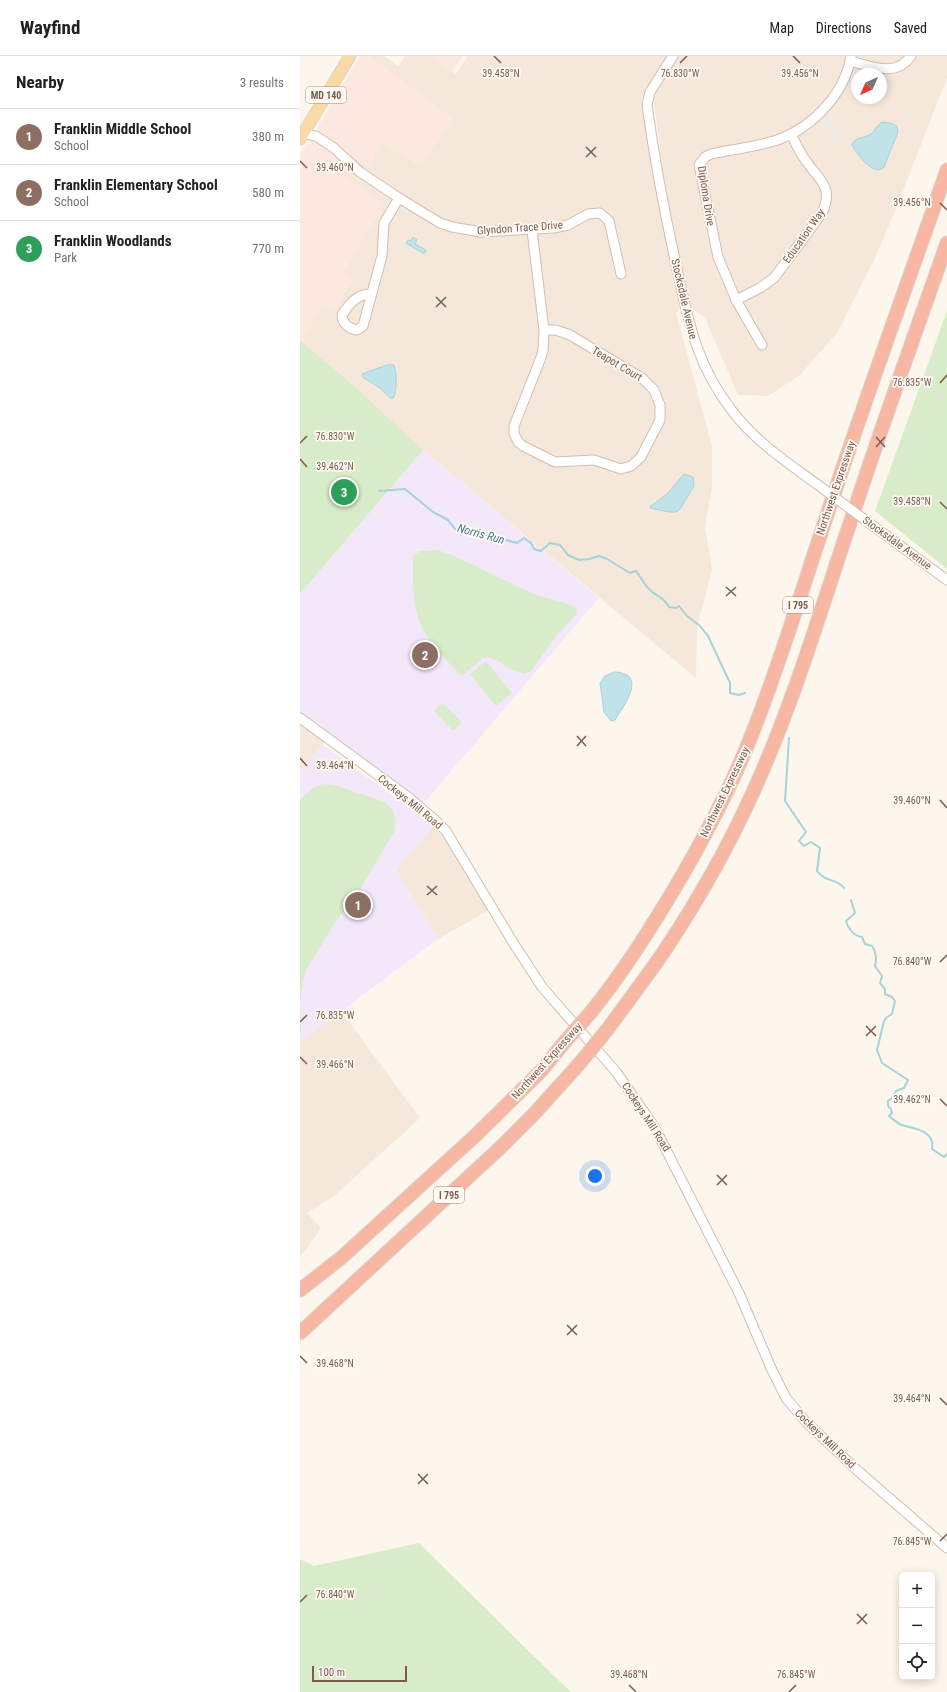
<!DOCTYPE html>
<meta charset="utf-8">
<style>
body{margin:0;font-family:"Roboto Condensed",sans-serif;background:#f6f6f6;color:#202124}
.controls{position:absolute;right:12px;bottom:12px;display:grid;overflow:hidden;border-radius:6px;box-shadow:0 2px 10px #0003}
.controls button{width:36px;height:36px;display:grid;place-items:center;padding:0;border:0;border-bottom:1px solid #e0e0e0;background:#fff;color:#202124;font:20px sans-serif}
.compass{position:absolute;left:551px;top:12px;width:36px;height:36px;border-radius:50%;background:#fff;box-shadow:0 2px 10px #0003;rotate:225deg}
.scale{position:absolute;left:12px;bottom:10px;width:95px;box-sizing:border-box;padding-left:4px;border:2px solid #7a5c4d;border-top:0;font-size:11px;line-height:14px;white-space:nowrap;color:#7a5c4d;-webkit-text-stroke:3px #fffaf3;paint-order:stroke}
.you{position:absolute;left:295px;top:1120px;width:14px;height:14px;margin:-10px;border:3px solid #fff;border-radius:50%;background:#1a73e8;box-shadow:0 0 0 6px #1a73e833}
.badge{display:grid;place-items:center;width:26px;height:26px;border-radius:50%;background:#e76f51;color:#fff;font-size:13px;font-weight:700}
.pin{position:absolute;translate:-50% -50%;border:2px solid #fff;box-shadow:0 1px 4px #0006}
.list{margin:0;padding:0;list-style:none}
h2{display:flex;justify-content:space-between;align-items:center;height:52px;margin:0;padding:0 16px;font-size:17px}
h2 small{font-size:13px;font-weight:400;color:#757577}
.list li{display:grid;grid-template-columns:26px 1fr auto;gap:12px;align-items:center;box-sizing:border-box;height:56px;padding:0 16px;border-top:1px solid #e0e0e0}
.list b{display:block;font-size:15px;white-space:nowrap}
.list p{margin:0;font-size:13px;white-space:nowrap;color:#757577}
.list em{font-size:13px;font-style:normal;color:#757577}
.icon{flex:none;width:22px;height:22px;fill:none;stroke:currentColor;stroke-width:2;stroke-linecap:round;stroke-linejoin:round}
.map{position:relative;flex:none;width:647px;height:1636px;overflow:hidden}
header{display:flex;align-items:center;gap:24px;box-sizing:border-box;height:56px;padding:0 20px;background:#fff;border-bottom:1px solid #e0e0e0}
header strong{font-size:19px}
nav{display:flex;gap:22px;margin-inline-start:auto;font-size:14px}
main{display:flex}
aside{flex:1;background:#fff}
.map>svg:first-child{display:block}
.residential{fill:#f5e8da;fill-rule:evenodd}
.commercial{fill:#fde8e0}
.industrial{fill:#efe9e4}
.education{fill:#f3e8fa}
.green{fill:#d8ecc9}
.water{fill:#bfe3e8;stroke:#a5d3da}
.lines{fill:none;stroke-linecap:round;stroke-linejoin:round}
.stream{stroke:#a5d3da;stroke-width:2}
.minor-casing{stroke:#d1beb0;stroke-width:11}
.major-casing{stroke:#dad1cd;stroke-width:13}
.highway-casing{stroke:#dad1cd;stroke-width:15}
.minor{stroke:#fff;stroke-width:9}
.major{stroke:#fbd9a5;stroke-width:11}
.highway{stroke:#f7b7a3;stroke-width:13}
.minor-bridge-casing{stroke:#d1beb0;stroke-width:11;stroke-linecap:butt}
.highway-bridge-casing{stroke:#dad1cd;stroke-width:15;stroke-linecap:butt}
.minor-bridge{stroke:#fff;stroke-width:9}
.highway-bridge{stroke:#f7b7a3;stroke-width:13}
.ticks{fill:none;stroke:#7a5c4d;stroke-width:1.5}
.labels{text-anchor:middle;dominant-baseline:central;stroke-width:3.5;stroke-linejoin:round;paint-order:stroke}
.shield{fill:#fffaf3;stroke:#a28b7f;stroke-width:1}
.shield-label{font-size:10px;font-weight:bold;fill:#7a5c4d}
.street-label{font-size:11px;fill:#7a5c4d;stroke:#fffaf3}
.water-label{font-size:12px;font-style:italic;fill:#437c86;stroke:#fffaf3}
.ticks-label{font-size:10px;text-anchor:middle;fill:#7a5c4d;stroke:#fffaf3;stroke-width:3.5;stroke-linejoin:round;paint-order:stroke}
</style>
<header>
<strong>Wayfind</strong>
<nav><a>Map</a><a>Directions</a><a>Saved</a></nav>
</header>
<main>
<aside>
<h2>Nearby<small>3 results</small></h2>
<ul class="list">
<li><span class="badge" style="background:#8d6e63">1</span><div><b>Franklin Middle School</b><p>School</p></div><em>380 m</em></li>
<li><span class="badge" style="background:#8d6e63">2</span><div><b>Franklin Elementary School</b><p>School</p></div><em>580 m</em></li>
<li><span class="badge" style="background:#2e9e5b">3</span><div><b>Franklin Woodlands</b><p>Park</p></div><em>770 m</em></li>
</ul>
</aside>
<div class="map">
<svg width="647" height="1636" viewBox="0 0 647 1636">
<rect width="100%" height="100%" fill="#fdf6ec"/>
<g class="residential">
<polygon points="68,0 85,0 98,10 105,0 130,0 156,18 168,0 369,0 346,36 381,250 376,257 412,390 412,431 405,470 412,514 397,571 396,622 123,394 2,285 23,249 33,255 53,223 43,216 84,148 39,117 18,77 68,110 80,85 152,62"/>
<path d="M377,0H647V22L596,153L575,202L537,277L500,319L468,340L438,339L405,262L392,252L378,197L366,138L354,45L358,30ZM557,18H581V42H557Z"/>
<polygon points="0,667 25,685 0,716"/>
<polygon points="133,770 150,788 189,854 138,883 96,814"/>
<polygon points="41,955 120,1062 35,1139 7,1157 21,1172 5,1195 0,1200 0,986"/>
</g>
<g class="commercial">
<polygon points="60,0 68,0 153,62 121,111 80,85 69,110 18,77 18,70"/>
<polygon points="130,0 163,0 152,16"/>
<polygon points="14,83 30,92 45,107 39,117 84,148 43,216 53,223 33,255 23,249 2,285 0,284 0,98 9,87"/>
</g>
<polygon class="industrial" points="529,61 546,79 537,87 520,68"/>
<g class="education">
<polygon points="123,394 299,542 123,748 0,657 0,538"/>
<polygon points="22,688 133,770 96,814 138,883 0,986 0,716"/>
</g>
<g class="green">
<polygon points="647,255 647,513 575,455"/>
<polygon points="0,284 58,334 123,394 0,538"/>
<path d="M138,494C167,504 193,520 221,532C230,536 238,540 247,542C257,545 267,547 276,552L277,558L258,578L231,615L225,618L210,613L198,605L188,601L183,602L162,620C147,605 128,587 120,567C113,551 112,516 113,500L120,495Z"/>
<polygon points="186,605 212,637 196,650 170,618"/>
<polygon points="142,647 162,666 153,675 134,655"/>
<path d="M23,728L34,729L85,746C95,754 96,763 94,776L56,840L34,868L5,916L0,943L1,975L0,978V744L13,732Z"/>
<polygon points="119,1487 254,1620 271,1636 0,1636 0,1503 14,1510"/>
</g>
<g class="water">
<path d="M582,66L591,67L597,70L598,76L584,111C574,122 557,98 552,89C555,80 564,83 571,78C575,75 577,69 582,66Z"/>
<polygon points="113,181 117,184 115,188 126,194 124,198 106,187 108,184 111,185"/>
<path d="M87,309H94C97,318 97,332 94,341L91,343L80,332L64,322L62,318Z"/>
<polygon points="384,418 393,421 394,430 380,453 377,456 370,456 350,452 351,450 367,438"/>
<path d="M314,616C318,616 323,617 327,619C341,628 321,654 315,664L311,665L304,656L300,627L305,620Z"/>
</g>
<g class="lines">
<g class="stream">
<path d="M79,435L105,433L133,456L148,464L155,473L183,478L217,487L224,482L231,487L234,493L241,495L250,487L260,489L268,499L279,504L289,503L299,500L307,503L330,517L336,515C341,521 344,529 350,534C357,541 363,540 369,551L376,552L379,550L387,560L400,570L408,580L430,627V637L439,639L445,637"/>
<path d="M489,682L485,745L506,776L499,785L504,790L511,786L520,792L517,815C527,828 536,821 544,832"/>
<path d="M551,844L555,857L546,865C548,873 554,880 562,881L565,888L572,890C576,896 577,902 575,910L582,920L580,927L585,933V938L592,941L595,945L592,958L587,961L584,965L577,994L582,1007L608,1024L604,1032L596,1035L592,1042L588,1045V1050L591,1053L592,1057L589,1060C594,1064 599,1069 605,1070C619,1073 635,1077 632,1093L644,1101L647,1098"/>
</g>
<defs>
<g id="minor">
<path d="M373,0L350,36L347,49C354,99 363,149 374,199C387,258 394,307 433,356C456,386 488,407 518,429"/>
<path d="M550,5C572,10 595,22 611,0"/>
<polyline points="0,77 16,80 34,92 60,116 99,142 140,167 152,171 181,176 254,172 268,169 288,158 300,157 309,165 321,218"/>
<polyline points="232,174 244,274 243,295 240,304 214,370 214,377 218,386 223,390 255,406 294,404 321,413 331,410 341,401 360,364 360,349 354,334 342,322 270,279 256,274 244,274"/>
<path d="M72,238C58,237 49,248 42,259C42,268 50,273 57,274L63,270L82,200L84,167L99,142"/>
<path d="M436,244L460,232L474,222L522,157C534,131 520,125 506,105C500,97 496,88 491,78"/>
<path d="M462,289L436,244L418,201L399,109L405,101L411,98C433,93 458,91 480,83C514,70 545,37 551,0"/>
<polyline points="572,469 647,524"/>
<polyline points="0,662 108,741 136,765 146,775 214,888 242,931 317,1017 355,1072 439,1237 471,1312 486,1342 506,1366 558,1415 647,1492"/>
</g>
<polyline id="major" points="0,83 50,0"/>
<g id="highway">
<path d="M291,956C326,913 355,866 383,818C410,771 435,723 454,673C483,599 505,524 530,450C567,338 608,226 647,114"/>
<path d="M307,974C326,948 345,923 363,897C397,846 429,790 454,734C494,646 521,553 552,461C582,369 615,278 647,187"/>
<polyline points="0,1234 41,1202 176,1079 241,1015 263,988"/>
<polyline points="0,1277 201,1091 234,1058 280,1007"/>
</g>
</defs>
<use href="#minor" class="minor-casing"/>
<use href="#major" class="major-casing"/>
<use href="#highway" class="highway-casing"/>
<use href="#minor" class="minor"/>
<use href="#major" class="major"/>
<use href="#highway" class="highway"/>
<defs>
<polyline id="minor-bridge" points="518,429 572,469"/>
<g id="highway-bridge">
<polyline points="263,988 291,956"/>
<polyline points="280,1007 307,974"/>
</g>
</defs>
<use href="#minor-bridge" class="minor-bridge-casing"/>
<use href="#highway-bridge" class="highway-bridge-casing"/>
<use href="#minor-bridge" class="minor-bridge"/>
<use href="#highway-bridge" class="highway-bridge"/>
</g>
<path class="ticks" d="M194,0L201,7M493,0L500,7M380,7L387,0M286,91L296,101M286,101L296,91M0,105L7,112M640,147L647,154M136,241L146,251M136,251L146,241M640,327L647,319M576,381L585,391M0,387L7,380M576,391L585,381M0,403L7,411M640,446L647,453M426,531L436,540M426,540L436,531M277,680L286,690M277,690L286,680M0,702L7,710M640,744L647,752M127,830L137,839M127,839L137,830M640,906L647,899M0,966L7,959M566,970L576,980M566,980L576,970M0,1001L7,1008M640,1043L647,1050M417,1119L427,1129M417,1129L427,1119M267,1269L277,1279M267,1279L277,1269M0,1300L7,1307M640,1342L647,1349M118,1418L128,1428M118,1428L128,1418M640,1485L647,1478M0,1546L7,1539M557,1558L567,1568M557,1568L567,1558M329,1629L336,1636M489,1636L496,1629"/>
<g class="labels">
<g class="shield">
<rect x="6" y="31" width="40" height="16" rx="3"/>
<rect x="483" y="541" width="30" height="16" rx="3"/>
<rect x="134" y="1131" width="30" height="16" rx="3"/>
</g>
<g class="shield-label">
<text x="26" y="39">MD 140</text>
<text x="498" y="549">I 795</text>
<text x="149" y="1139">I 795</text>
</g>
<g class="street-label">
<text transform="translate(406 140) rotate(81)">Diploma Drive</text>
<text transform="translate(220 172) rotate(-4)">Glyndon Trace Drive</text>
<text transform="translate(504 180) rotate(-55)">Education Way</text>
<text transform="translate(384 243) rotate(77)">Stocksdale Avenue</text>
<text transform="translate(317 308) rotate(31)">Teapot Court</text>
<text transform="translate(536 432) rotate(-71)">Northwest Expressway</text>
<text transform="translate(597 487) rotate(36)">Stocksdale Avenue</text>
<text transform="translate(425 736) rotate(-64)">Northwest Expressway</text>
<text transform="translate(110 746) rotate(39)">Cockeys Mill Road</text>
<text transform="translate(247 1005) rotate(-48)">Northwest Expressway</text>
<text transform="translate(346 1061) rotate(57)">Cockeys Mill Road</text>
<text transform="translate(525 1383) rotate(44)">Cockeys Mill Road</text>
</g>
<g class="water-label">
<text transform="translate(181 478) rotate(15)">Norris Run</text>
</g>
</g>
<g class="ticks-label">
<text x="201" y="21">39.458°N</text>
<text x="380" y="21">76.830°W</text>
<text x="500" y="21">39.456°N</text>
<text x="35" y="115">39.460°N</text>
<text x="612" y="150">39.456°N</text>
<text x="612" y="330">76.835°W</text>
<text x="35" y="384">76.830°W</text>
<text x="35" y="414">39.462°N</text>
<text x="612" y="449">39.458°N</text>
<text x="35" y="713">39.464°N</text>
<text x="612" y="748">39.460°N</text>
<text x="612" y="909">76.840°W</text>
<text x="35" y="963">76.835°W</text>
<text x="35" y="1012">39.466°N</text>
<text x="612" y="1047">39.462°N</text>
<text x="35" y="1311">39.468°N</text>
<text x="612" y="1346">39.464°N</text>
<text x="612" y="1489">76.845°W</text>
<text x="35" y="1542">76.840°W</text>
<text x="329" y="1622">39.468°N</text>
<text x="496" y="1622">76.845°W</text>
</g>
</svg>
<div class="controls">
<button>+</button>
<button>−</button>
<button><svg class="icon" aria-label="locate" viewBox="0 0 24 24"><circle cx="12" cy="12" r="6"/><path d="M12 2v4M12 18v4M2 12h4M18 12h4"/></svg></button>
</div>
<svg class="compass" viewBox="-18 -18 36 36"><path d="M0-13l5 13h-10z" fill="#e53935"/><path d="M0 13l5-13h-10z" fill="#757577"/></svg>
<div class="scale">100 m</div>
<div class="you"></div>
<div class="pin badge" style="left:58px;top:849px;background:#8d6e63">1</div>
<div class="pin badge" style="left:125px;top:599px;background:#8d6e63">2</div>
<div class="pin badge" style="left:44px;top:436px;background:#2e9e5b">3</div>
</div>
</main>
